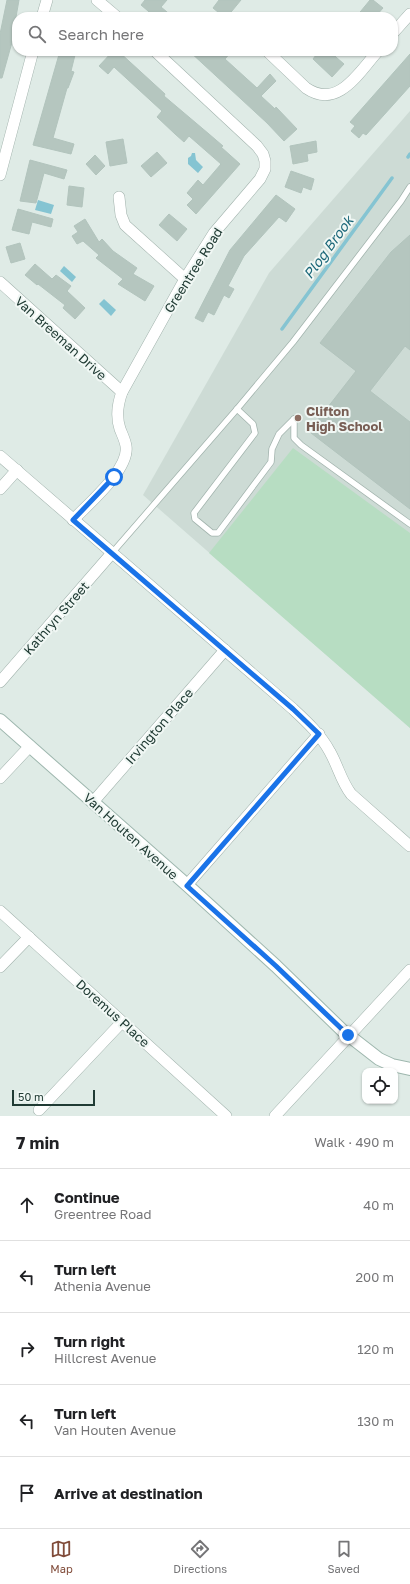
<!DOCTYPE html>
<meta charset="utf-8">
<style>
body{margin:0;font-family:"Golos Text",sans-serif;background:#f2f2f2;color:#202124}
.controls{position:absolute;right:12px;bottom:12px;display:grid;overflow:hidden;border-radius:8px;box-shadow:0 1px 3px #0004}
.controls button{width:36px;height:36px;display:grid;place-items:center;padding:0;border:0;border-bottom:1px solid #e0e0e0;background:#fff;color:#202124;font:20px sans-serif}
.scale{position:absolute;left:12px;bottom:10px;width:83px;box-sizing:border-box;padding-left:4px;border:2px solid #203b34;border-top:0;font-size:11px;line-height:14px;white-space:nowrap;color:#203b34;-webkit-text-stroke:3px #f0f7f4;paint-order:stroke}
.stop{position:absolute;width:12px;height:12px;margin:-9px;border:3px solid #1a73e8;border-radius:50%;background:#fff}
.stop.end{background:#1a73e8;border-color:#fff;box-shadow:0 1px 4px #0008}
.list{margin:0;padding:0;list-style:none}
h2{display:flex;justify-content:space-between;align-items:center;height:52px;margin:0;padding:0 16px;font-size:17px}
h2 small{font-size:13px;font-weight:400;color:#757577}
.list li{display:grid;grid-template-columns:26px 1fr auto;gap:12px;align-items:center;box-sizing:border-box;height:72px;padding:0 16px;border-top:1px solid #e0e0e0}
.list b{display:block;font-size:15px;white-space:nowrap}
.list p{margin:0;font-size:13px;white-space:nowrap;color:#757577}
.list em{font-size:13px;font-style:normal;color:#757577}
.icon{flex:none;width:22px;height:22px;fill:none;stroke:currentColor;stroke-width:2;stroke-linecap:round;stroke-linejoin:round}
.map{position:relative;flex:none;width:410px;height:1116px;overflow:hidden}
.search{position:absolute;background:#fff;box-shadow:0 1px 3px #0004;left:12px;right:12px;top:12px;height:44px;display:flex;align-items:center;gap:10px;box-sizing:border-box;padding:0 14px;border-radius:16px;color:#757577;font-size:15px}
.sheet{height:412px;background:#fff}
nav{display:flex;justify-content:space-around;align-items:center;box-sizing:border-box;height:56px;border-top:1px solid #e0e0e0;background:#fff;font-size:11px;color:#757577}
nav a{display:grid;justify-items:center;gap:2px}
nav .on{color:#804b39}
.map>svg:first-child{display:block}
.built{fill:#cddbd5}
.green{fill:#b7ddc2}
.water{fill:#85c4d2}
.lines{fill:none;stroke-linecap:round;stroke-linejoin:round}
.stream{stroke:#85c4d2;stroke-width:3.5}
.building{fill:#b5c6bf;stroke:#b2c4bd}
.service-casing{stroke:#a2b3ad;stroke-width:7}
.minor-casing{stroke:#a2b3ad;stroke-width:12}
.secondary-casing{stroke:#9eb7ae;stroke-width:14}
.service{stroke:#fff;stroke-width:5.5}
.minor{stroke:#fff;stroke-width:11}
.secondary{stroke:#fff;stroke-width:12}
.route{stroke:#1a73e8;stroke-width:5}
.education-dot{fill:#8d6e63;stroke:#f0f7f4;stroke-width:1.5}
.labels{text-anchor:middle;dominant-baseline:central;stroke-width:4;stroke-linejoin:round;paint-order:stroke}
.street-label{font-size:13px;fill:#203b34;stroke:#f0f7f4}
.education-label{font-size:13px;font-weight:bold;fill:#785e54;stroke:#f0f7f4;text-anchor:start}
.water-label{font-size:14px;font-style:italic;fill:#196678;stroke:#f0f7f4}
</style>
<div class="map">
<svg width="410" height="1116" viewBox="0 0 410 1116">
<rect width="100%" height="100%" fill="#dfebe6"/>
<polygon class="built" points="410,111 410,728 143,495 269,273"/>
<polygon class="green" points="293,448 410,533 410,728 209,553"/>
<g class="water">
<polygon points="192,153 195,153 196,160 203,167 198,173 188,164 188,158 191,156"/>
<polygon points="38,200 54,205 51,214 35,210"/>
<polygon points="64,266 76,277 72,282 60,271"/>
<polygon points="104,299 116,310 111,316 99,304"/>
</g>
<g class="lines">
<g class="stream">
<polyline points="408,157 410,154"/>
<polyline points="282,329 392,178"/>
</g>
</g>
<g class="building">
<polygon points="7,0 19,0 13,34 14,35 2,78 0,78 0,34"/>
<polygon points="145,0 167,0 161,7 173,17 155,17 141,5"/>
<polygon points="219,0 241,0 227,17 224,17 213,8"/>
<polygon points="370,0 373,0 383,8 375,17 356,17"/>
<polygon points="60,51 76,51 71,71 74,72 68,88 67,88 53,138 74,144 71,154 33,145"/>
<polygon points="113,51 118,51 165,94 164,96 209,134 223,146 221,147 240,164 196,214 187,205 193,199 187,193 198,180 203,185 221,164 189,136 184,142 175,134 157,117 162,111 114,67 108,74 99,66"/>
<polygon points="189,51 232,51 225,59 257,88 270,74 276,81 261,96 275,109 276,107 297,129 284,141 267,123"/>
<polygon points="319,51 329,51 344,64 332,77 313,59"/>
<polygon points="410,54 410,86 366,135 363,133 359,138 351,131 355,126 350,122"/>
<polygon points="123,139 127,163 110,166 106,142"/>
<polygon points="316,141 317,152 307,154 308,161 293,164 290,146"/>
<polygon points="157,152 167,163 151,177 141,166"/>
<polygon points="95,155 105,166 96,175 86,164"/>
<polygon points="30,160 67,170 64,179 44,173 36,203 20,201"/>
<polygon points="291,171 314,179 311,190 303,187 301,193 285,187"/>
<polygon points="69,186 84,188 82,207 67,205"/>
<polygon points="276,195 295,209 286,222 279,217 244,256 228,286 234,289 229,298 224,295 214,315 208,312 203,322 195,318 230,250"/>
<polygon points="18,209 53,219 51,227 32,222 29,234 12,230"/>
<polygon points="169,214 187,229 177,241 159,225"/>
<polygon points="85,219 99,242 102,239 113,251 137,268 133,274 154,286 145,301 118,284 123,279 96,258 99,255 83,241 77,244 72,236 78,232 74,226"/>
<polygon points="410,235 410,350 405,346 370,391 410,422 410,509 311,433 319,423 317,421 356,371 320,343 391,252"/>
<polygon points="20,243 25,259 11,263 6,247"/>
<polygon points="35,264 52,279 56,275 71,286 67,291 85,308 75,319 63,308 65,305 38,284 37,285 25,275"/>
</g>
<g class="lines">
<defs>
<g id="service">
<polyline points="237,409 253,424 255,433 194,513 195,519 212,533 218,533 271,462 272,449 279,434 294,419"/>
<polyline points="294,419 294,438 301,445 410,524"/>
<polyline points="112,553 237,409 293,342 401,201 410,187"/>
</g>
<g id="minor">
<polyline points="97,0 117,17"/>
<polyline points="42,17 47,0"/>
<polyline points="393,33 410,14"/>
<path d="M267,51L306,88C338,110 359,72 378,51"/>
<polyline points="0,175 33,51"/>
<polyline points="119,197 121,215 125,225 185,279"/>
<polyline points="0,282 122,392"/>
<path d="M0,456L293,709C307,722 321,735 330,752C338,766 341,781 351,794L410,846"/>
<polyline points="0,489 17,470"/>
<path d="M73,520C88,504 130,469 126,446C125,440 122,434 120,429C116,417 118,403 122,392L185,279L214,233L260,179L265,169V161L263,154L257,146L155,51"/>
<polyline points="0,682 112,553"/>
<polyline points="0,778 30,746"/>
<polyline points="93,802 225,650"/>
<polyline points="187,885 319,734"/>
<polyline points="0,911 226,1116"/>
<polyline points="0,967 29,937"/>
<polyline points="39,1110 122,1022"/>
<polyline points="275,1116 410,970"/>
</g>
<polyline id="secondary" points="0,720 187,885 276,966 343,1031 379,1059 392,1065 410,1069"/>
</defs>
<use href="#service" class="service-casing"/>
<use href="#minor" class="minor-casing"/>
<use href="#secondary" class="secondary-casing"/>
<use href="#service" class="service"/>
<use href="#minor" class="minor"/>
<use href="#secondary" class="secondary"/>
</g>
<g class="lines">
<polyline class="route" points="114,477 73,520 293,709 319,734 187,886 276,966 348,1035"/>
</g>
<circle class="education-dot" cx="298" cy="418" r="4"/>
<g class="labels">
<g class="street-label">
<text transform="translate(193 270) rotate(-58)">Greentree Road</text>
<text transform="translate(61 338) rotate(42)">Van Breeman Drive</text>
<text transform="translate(56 618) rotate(-49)">Kathryn Street</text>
<text transform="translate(159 726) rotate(-49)">Irvington Place</text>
<text transform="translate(131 836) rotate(42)">Van Houten Avenue</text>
<text transform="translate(113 1013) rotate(42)">Doremus Place</text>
</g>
<g class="education-label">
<text x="306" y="411">Clifton<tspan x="306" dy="15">High School</tspan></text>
</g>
<g class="water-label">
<text transform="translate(328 247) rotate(-54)">Plog Brook</text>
</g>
</g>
</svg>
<div class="controls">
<button><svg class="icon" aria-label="locate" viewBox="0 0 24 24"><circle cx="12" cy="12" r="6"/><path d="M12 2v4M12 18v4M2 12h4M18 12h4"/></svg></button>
</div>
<div class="scale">50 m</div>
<div class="stop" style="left:114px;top:477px"></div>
<div class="stop end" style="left:348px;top:1035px"></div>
<div class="search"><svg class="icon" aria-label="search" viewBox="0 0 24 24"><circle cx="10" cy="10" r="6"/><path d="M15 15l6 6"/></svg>Search here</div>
</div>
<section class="sheet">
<h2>7 min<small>Walk · 490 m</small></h2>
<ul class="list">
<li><svg class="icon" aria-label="ahead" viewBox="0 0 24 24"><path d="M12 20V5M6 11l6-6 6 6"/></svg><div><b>Continue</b><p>Greentree Road</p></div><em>40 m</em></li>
<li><svg class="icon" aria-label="left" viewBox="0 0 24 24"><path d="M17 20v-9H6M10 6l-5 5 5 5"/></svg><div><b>Turn left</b><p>Athenia Avenue</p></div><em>200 m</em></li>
<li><svg class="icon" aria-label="right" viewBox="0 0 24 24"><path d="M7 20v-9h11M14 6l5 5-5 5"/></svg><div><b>Turn right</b><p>Hillcrest Avenue</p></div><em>120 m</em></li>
<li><svg class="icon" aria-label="left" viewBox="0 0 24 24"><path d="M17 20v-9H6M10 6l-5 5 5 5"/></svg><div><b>Turn left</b><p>Van Houten Avenue</p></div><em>130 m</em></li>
<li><svg class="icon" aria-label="arrive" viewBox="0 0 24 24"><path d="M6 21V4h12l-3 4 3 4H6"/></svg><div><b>Arrive at destination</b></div></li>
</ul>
</section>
<nav>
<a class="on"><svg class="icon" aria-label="map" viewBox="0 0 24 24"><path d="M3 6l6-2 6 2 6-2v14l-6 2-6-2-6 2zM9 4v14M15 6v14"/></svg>Map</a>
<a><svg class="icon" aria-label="directions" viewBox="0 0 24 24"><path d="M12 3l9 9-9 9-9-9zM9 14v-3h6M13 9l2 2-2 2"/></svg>Directions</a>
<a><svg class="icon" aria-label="saved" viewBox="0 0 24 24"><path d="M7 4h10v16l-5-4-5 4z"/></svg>Saved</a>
</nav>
